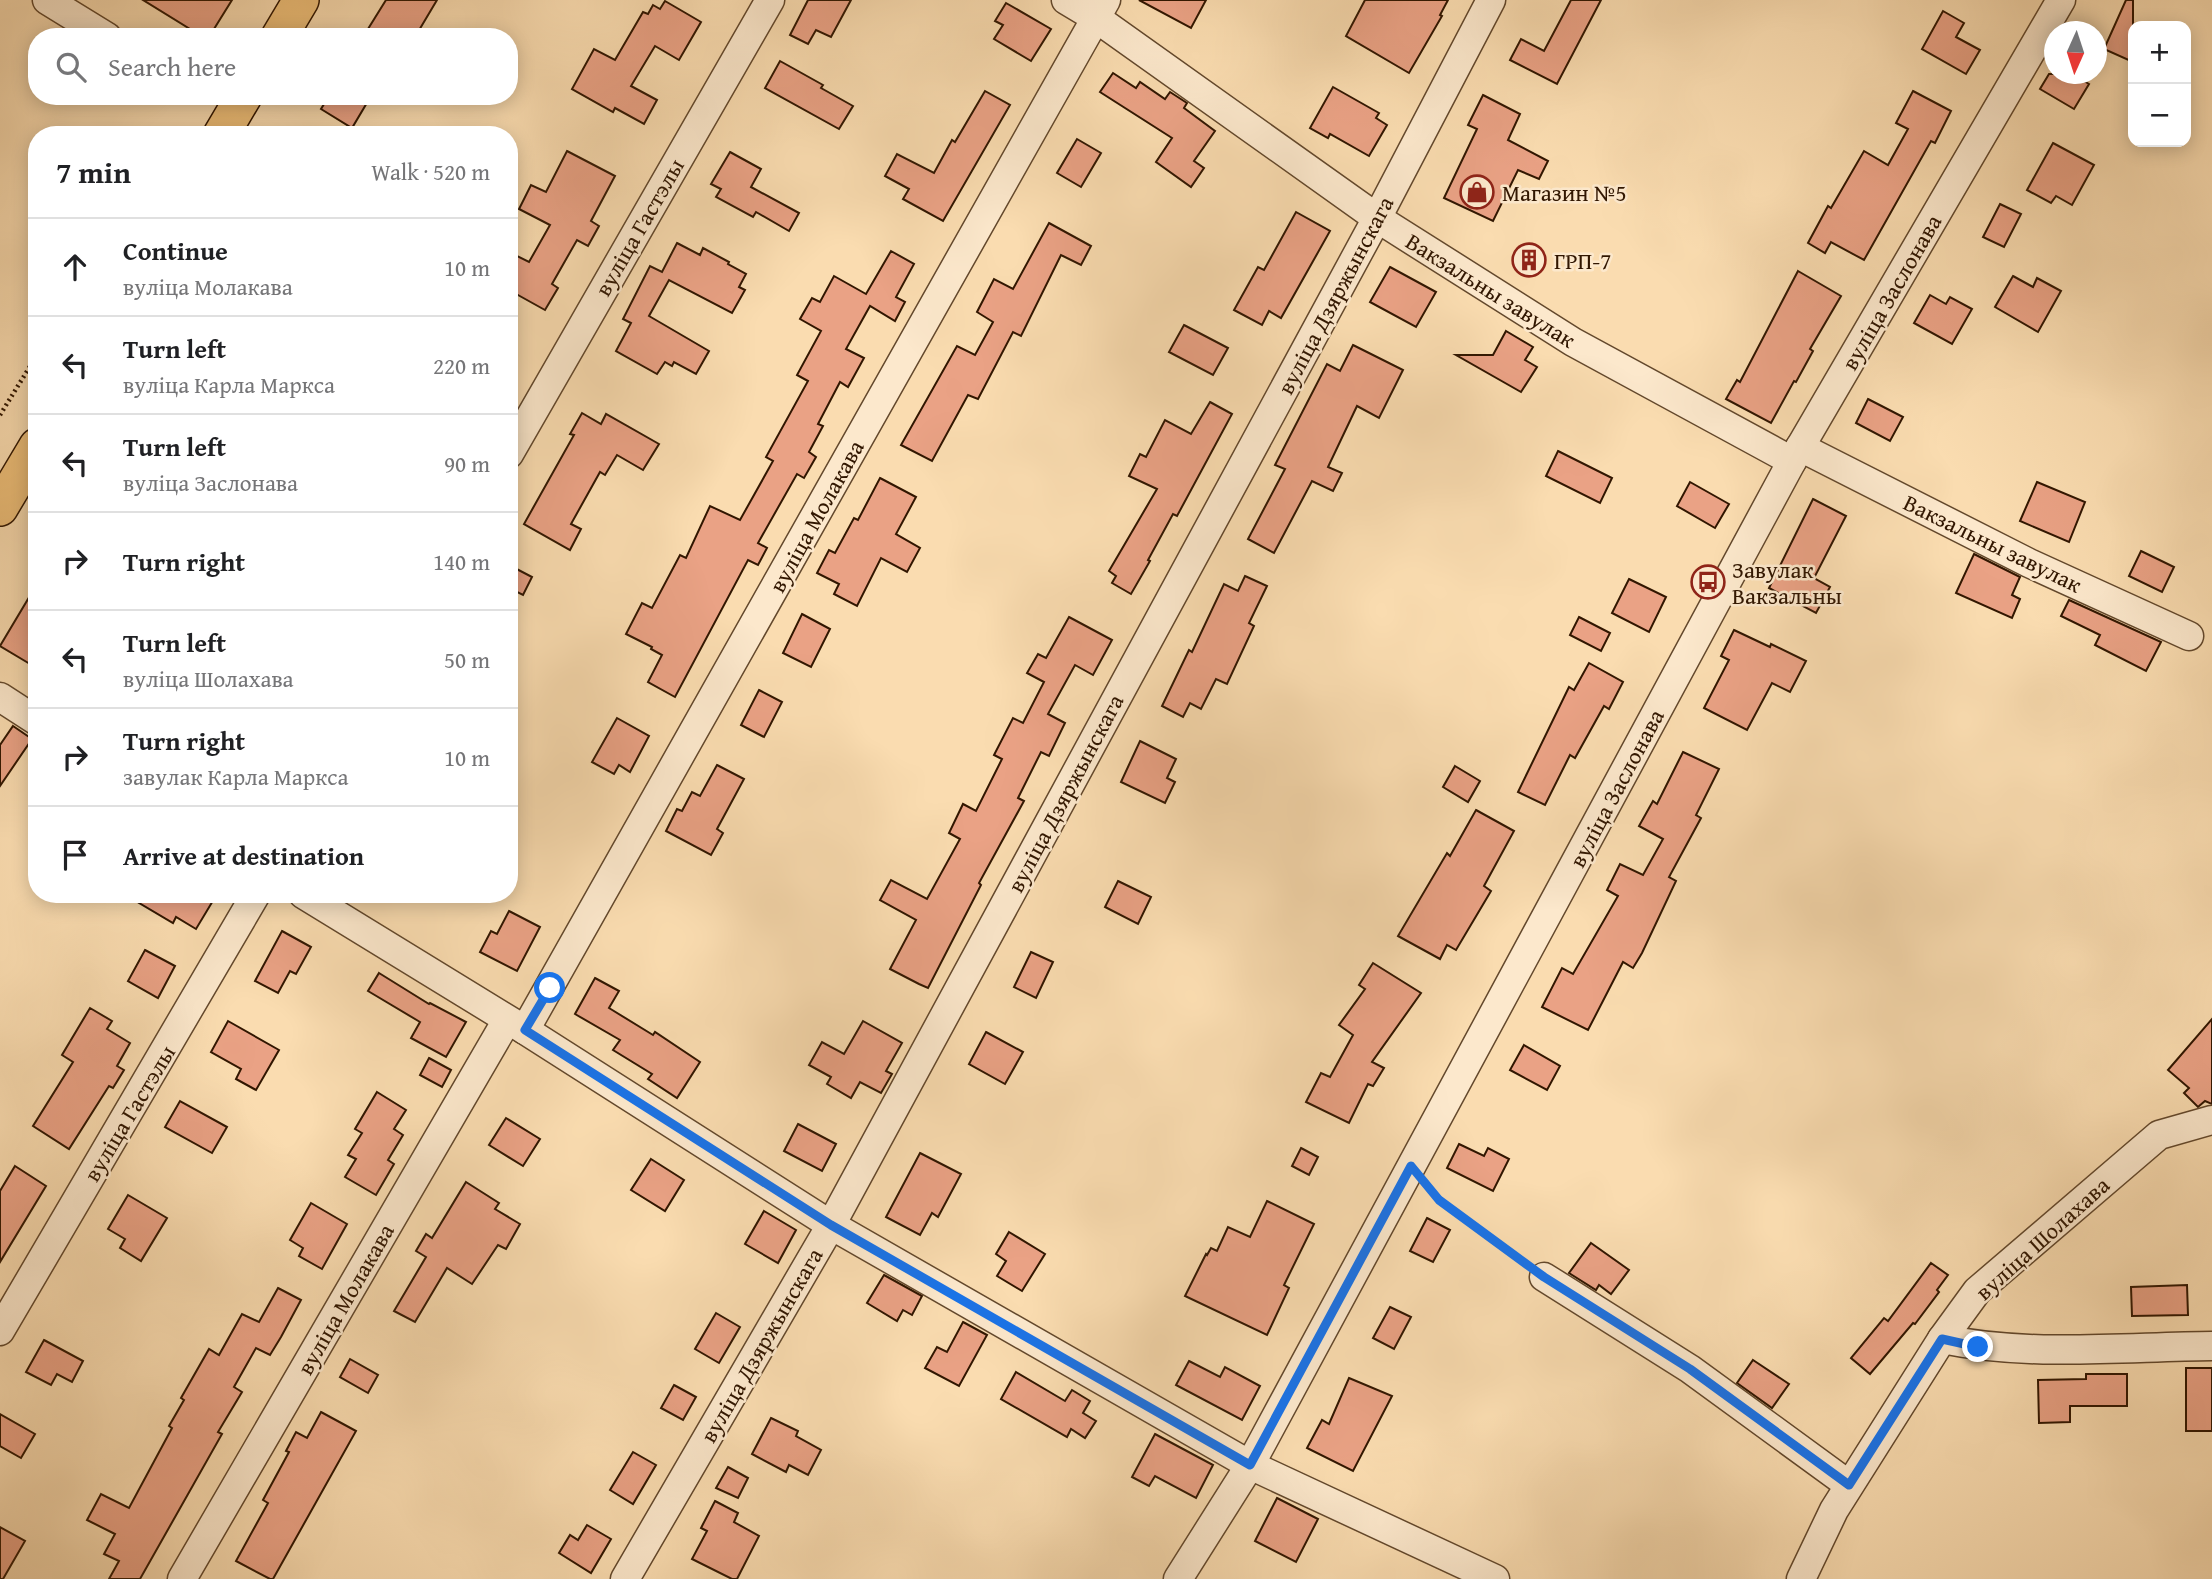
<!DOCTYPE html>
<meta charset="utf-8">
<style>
body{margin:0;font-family:"Gentium Book Plus",serif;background:#f6f6f6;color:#202124}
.controls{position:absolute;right:21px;top:21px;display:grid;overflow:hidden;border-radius:14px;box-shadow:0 4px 18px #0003}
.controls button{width:63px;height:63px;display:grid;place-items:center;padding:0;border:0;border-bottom:2px solid #e0e0e0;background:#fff;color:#202124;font:35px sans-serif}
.compass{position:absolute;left:2044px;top:21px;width:63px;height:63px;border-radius:50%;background:#fff;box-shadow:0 4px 18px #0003;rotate:183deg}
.stop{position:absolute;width:21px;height:21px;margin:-16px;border:5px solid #1a73e8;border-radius:50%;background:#fff}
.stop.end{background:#1a73e8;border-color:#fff;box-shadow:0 2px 7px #0008}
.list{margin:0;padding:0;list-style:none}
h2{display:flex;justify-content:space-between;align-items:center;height:91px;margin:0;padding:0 28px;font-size:30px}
h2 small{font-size:23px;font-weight:400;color:#757577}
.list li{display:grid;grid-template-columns:46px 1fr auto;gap:21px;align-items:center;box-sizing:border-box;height:98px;padding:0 28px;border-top:2px solid #e0e0e0}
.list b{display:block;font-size:26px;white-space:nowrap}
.list p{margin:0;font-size:23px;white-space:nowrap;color:#757577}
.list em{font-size:23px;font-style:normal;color:#757577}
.icon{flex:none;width:38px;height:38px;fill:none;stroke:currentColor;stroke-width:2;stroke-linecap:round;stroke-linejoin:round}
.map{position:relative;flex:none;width:2212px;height:1579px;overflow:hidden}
.search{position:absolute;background:#fff;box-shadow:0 4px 18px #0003;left:28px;top:28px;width:490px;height:77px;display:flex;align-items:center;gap:18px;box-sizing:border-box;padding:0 24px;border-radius:28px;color:#757577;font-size:26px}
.panel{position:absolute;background:#fff;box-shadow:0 4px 18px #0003;left:28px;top:126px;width:490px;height:777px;border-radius:28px}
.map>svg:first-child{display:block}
.building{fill:#eaa285;stroke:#311600;stroke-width:2}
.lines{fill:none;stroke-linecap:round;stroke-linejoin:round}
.minor-casing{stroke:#63482c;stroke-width:31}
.major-casing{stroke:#311600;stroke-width:38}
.path{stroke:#311600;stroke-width:4.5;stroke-dasharray:2 3.5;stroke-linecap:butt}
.minor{stroke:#fce8cc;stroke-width:28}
.major{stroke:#edbe78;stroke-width:35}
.route{stroke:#1a73e8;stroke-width:9}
.labels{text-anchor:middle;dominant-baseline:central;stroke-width:5;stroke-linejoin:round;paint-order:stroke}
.poi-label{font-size:23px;fill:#311600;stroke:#fce8cc;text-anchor:start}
.street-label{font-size:23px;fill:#311600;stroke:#fce8cc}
</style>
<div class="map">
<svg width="2212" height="1579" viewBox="0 0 2212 1579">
<rect width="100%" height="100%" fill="#fadcb0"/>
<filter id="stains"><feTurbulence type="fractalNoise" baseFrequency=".00286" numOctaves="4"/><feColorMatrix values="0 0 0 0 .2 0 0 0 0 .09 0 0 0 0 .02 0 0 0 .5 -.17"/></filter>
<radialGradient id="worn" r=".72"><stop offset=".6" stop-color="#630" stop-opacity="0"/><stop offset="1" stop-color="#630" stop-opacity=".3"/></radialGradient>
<g class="building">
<polygon points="143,0 232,0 209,37 203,37"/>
<polygon points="386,0 437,0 415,37 363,37"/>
<polygon points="808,0 851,0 831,37 816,30 808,44 790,35"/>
<polygon points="1139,0 1206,0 1191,28"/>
<polygon points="1365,0 1448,0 1440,15 1442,16 1409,73 1346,36"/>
<polygon points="1571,0 1601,0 1557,84 1510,60 1521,39 1544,51"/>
<polygon points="2126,0 2133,0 2133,62 2104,49"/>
<polygon points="665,1 701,22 679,60 655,46 631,86 657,100 644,124 615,108 613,112 572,89 594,49 615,60 643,12 648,14 653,5 660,9"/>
<polygon points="1006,3 1051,29 1031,61 994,39 1003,25 995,21"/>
<polygon points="1943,11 1964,23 1956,37 1980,50 1966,74 1922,49"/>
<polygon points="780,61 823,85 821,88 853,106 839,129 765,88"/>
<polygon points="1113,73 1136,88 1140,82 1165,99 1170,92 1187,103 1184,108 1215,131 1194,161 1204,168 1191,187 1156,162 1172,138 1100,92"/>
<polygon points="2049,74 2072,74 2089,84 2074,109 2040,89"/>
<polygon points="1333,87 1379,113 1376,118 1387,125 1369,156 1330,134 1328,138 1310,128"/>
<polygon points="985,91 1010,105 943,221 903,199 909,189 885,176 897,154 934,173 952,140 955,142"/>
<polygon points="1913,91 1951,111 1935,143 1931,141 1864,260 1831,242 1825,253 1808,243 1828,206 1831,208 1864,151 1888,165 1908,129 1896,123"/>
<polygon points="1483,95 1520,114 1508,140 1548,161 1539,179 1518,170 1493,221 1444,198 1477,129 1468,125"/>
<polygon points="329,96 371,96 352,128 321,109"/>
<polygon points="1077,139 1101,153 1081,187 1057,173"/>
<polygon points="2053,143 2094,165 2072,205 2056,196 2051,203 2027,190"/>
<polygon points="567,151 615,176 591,221 599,226 588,246 577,240 552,284 558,288 545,310 509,290 509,252 529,262 550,225 519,209 531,185 546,192"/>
<polygon points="730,152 761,169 751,187 799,213 789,231 756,212 753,217 716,197 721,189 711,184"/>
<polygon points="2000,204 2021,214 2004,247 1983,237"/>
<polygon points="1296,212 1330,231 1281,318 1269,311 1262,325 1234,310 1258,267 1264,270"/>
<polygon points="1049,223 1091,246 1081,265 1061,255 1021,336 1013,332 978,399 968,395 932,461 901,445 957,346 975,355 993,322 977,312 994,279 1013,289"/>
<polygon points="677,243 700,255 703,248 729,262 728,264 746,274 739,287 745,290 732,313 669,280 649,316 709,351 696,374 674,362 672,366 665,362 657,374 616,351 631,323 623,319 650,266 662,272"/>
<polygon points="891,251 914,264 896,297 905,302 895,321 870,306 846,349 864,358 848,387 840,382 818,424 823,426 809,452 816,457 804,478 797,474 758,543 767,548 758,565 748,560 675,697 648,682 662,655 651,649 652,647 626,634 642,603 652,608 680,555 686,558 710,506 740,520 773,461 766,457 808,381 797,375 821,331 800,319 812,298 820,302 834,276 866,294"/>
<polygon points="1390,267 1436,292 1416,327 1370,302"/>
<polygon points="1798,271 1841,296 1810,349 1813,351 1796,382 1794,381 1771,423 1726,399 1737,380 1740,382"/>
<polygon points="2013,276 2033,287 2037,278 2061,291 2038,332 1995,307"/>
<polygon points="1930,295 1946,304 1950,297 1972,309 1952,344 1914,323"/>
<polygon points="1184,325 1228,348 1213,375 1169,352"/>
<polygon points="1506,331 1533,347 1525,360 1537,367 1521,392 1456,355 1493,355"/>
<polygon points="1353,345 1403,370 1379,418 1357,406 1328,467 1342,473 1333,491 1312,481 1274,553 1248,539 1285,469 1275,465 1327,364 1340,371"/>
<polygon points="1868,399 1903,417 1890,441 1856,423"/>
<polygon points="1210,402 1232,414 1177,516 1173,514 1148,560 1150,561 1131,594 1112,583 1116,576 1109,571 1157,489 1129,476 1140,454 1146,457 1165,420 1191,434"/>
<polygon points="582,413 601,424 606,414 659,444 643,470 617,455 605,475 600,472 571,524 581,529 570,550 524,524 574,435 570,434"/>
<polygon points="1558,451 1612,478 1600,503 1546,476"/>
<polygon points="880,478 916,497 896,534 920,548 907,572 881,558 857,606 834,594 839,584 817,573 829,550 835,553 854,518 858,520"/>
<polygon points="1690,482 1729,504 1715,528 1677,506"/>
<polygon points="2037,482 2085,502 2069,542 2020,521"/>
<polygon points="1813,499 1846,516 1814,578 1830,587 1816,613 1769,588"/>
<polygon points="2141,551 2174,567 2162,592 2129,576"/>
<polygon points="1974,554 2020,577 2012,595 2020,599 2012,618 1956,593"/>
<polygon points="509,565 532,577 523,595 509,588"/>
<polygon points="1245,576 1267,586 1249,623 1254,626 1227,684 1216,679 1201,709 1190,703 1183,717 1162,706 1189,650 1192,652 1224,584 1238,591"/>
<polygon points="1629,579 1666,597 1649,632 1612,613"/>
<polygon points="37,584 37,653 30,664 0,646"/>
<polygon points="2069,600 2161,642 2146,671 2095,645 2100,635 2061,616"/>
<polygon points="802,614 830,629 811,667 783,653"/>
<polygon points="1069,617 1112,640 1093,675 1075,665 1048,714 1065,723 1049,756 1041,752 1018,798 1024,801 979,883 981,885 928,988 919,984 890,969 916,920 880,900 891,880 927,899 960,839 949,833 963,804 976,811 1002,759 994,755 1013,718 1023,723 1044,682 1027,673 1038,654 1046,658"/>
<polygon points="1579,617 1610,633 1601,651 1570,635"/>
<polygon points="1734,630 1770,647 1771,644 1806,661 1790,692 1772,683 1747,730 1704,708 1729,660 1721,656"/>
<polygon points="1589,663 1623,682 1609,709 1604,706 1575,758 1570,755 1545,805 1518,792 1569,687 1574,690"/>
<polygon points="759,690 782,702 764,737 741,725"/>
<polygon points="617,718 649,736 630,772 619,765 614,774 592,762"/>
<polygon points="13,726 32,739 0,786 0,745"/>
<polygon points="1140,741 1176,759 1167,778 1175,782 1165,803 1121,782"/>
<polygon points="1683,752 1719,769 1696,815 1701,818 1669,877 1676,881 1642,953 1633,968 1623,962 1588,1030 1542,1007 1562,968 1573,974 1618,896 1607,890 1620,864 1643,875 1663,839 1639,826 1653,801 1657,804"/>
<polygon points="717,765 744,779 717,829 723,833 711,855 666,831 677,809 682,811 692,792 700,796"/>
<polygon points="1455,766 1480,781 1468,802 1443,787"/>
<polygon points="1476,810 1514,831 1484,886 1491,891 1456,950 1447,945 1440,959 1398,936 1447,853 1450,856"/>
<polygon points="1118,881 1151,897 1138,924 1105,907"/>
<polygon points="124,894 217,894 196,929 176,917 173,923"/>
<polygon points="509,911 540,927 517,971 480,952 491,931 497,934"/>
<polygon points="282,931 311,947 296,974 290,971 278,993 255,981"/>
<polygon points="145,950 175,966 158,998 128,981"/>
<polygon points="1031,952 1053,962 1036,998 1014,987"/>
<polygon points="1373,963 1421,993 1372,1062 1384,1068 1373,1086 1368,1084 1349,1123 1306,1102 1321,1073 1330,1077 1353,1035 1339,1025 1365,989 1359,985"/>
<polygon points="379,973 429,1004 430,1003 466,1022 446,1057 411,1038 420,1022 368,991"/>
<polygon points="595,978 619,991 609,1008 653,1035 655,1032 700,1062 677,1098 648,1079 652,1074 613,1050 620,1040 575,1014"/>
<polygon points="90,1008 112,1021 107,1029 130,1043 117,1066 124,1070 113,1088 109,1086 69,1149 33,1126 73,1062 62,1055"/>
<polygon points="2212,1019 2212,1104 2205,1101 2198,1107 2184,1093 2189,1088 2168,1070"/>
<polygon points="228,1021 279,1050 256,1090 236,1079 241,1069 211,1052"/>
<polygon points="863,1021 902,1043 886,1071 892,1074 881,1093 860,1082 851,1098 827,1084 831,1077 809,1065 822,1042 844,1054"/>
<polygon points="986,1032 1023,1052 1005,1084 969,1064"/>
<polygon points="1524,1045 1560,1066 1547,1090 1510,1070"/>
<polygon points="429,1058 451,1070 442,1087 420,1075"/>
<polygon points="377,1092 406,1110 394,1129 403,1135 388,1160 394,1164 376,1195 345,1177 356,1159 348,1155 362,1133 355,1129"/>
<polygon points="180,1101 227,1127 212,1153 165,1127"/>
<polygon points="506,1118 540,1139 523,1166 489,1145"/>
<polygon points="798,1124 836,1144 822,1171 784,1151"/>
<polygon points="1459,1144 1484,1156 1488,1148 1509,1159 1493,1191 1447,1168"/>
<polygon points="1301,1148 1318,1157 1309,1175 1292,1166"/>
<polygon points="920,1153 961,1174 938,1217 932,1213 920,1235 886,1217"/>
<polygon points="651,1159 684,1180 665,1211 631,1190"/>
<polygon points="15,1166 46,1186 0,1262 0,1191"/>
<polygon points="466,1182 499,1203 495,1209 520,1224 506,1249 498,1245 472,1284 447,1268 415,1322 394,1311 426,1257 416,1251 426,1234 432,1238"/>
<polygon points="128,1195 167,1218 141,1261 120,1248 125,1239 108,1229"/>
<polygon points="1267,1201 1314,1224 1284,1285 1289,1288 1267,1335 1185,1296 1206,1254 1207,1255 1211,1248 1217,1251 1228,1227 1250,1237"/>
<polygon points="311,1203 347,1224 322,1269 299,1256 303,1248 290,1240"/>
<polygon points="764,1211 796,1230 778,1263 745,1244"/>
<polygon points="1427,1218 1450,1230 1433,1262 1410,1251"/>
<polygon points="1009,1232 1045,1254 1022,1291 997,1276 1006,1261 996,1254"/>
<polygon points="1591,1243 1629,1270 1611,1294 1599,1285 1596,1290 1569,1273"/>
<polygon points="1931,1263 1948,1275 1937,1290 1939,1292 1915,1324 1913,1323 1870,1374 1851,1358 1884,1318 1888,1321"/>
<polygon points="884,1275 922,1296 912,1315 903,1310 897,1321 867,1303"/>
<polygon points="2187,1285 2188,1315 2132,1316 2131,1287"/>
<polygon points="278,1288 301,1300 281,1337 270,1355 256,1348 234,1387 242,1392 218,1432 222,1434 140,1579 109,1579 119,1561 104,1554 115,1534 87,1520 101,1494 129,1508 172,1428 169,1426 184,1400 181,1398 209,1349 219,1355 242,1314 259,1322"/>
<polygon points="1390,1307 1411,1317 1394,1349 1373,1338"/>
<polygon points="716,1313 740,1327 719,1363 695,1349"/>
<polygon points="963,1322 987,1335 959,1386 925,1368 937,1347 947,1352"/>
<polygon points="44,1340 83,1361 72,1382 57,1374 51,1385 26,1372"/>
<polygon points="350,1359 378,1375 368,1393 340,1377"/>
<polygon points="1753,1360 1789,1384 1772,1408 1737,1383"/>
<polygon points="1189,1361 1220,1377 1225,1367 1260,1386 1242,1420 1176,1385"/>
<rect x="2186" y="1368" width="26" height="63"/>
<polygon points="1016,1372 1065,1401 1072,1390 1090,1401 1083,1413 1096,1421 1085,1438 1071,1429 1067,1437 1001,1399"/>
<polygon points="2086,1374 2127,1374 2127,1406 2070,1406 2070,1422 2039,1423 2038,1380 2086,1379"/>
<polygon points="1349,1378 1392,1396 1353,1471 1307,1448 1322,1420 1329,1424"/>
<polygon points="674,1385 696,1397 683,1420 661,1408"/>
<polygon points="321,1412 356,1431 273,1579 270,1579 236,1561 268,1503 263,1500 289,1452 286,1451 296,1432 307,1438"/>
<polygon points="0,1414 35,1434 21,1458 0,1446"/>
<polygon points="771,1418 798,1431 796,1436 821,1450 808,1475 789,1465 786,1472 752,1454"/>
<polygon points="1155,1434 1213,1465 1196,1498 1155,1476 1149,1486 1132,1477"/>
<polygon points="633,1452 656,1465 633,1504 610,1490"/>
<polygon points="728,1467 748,1478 738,1498 716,1488"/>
<polygon points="1277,1498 1318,1519 1296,1562 1255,1541"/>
<polygon points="715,1501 738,1513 734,1522 759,1536 737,1579 732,1579 692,1559 707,1531 701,1528"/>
<polygon points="587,1525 611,1539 591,1573 559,1553 570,1535 578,1540"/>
<polygon points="0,1527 25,1541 3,1579 0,1579"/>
</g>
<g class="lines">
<defs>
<g id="minor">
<polyline points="47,0 107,37"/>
<polyline points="1066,0 1096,18 1377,218 1573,342 1792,461"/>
<polyline points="1800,447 2029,563 2189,636"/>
<polyline points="509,454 770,0"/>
<polyline points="0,697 37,721"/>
<polyline points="303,894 525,1030 831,1225 1250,1465 1495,1579"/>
<polyline points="525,1030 1106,0"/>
<polyline points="1544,1277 1690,1369 1849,1485"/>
<polyline points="0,1331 256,894"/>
<path d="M1942,1339C2030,1357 2122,1347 2212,1346"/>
<polyline points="182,1579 507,1020"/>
<polyline points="625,1579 831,1225 1377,218 1491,0"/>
<polyline points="1178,1579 1250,1465 1792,461 2061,0"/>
<polyline points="1801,1579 1834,1510 1942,1339 1977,1291 2159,1135 2212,1120"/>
</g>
<g id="major">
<polyline points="279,37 301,0"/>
<polyline points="221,135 244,96"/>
<polyline points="0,508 37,446"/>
</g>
</defs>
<use href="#minor" class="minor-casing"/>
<use href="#major" class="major-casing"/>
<g class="path">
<polyline points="0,415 37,355"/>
<polyline points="1429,1188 1439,1200 1524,1262"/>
</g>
<use href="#minor" class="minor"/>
<use href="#major" class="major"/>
</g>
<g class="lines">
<polyline class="route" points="550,988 525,1030 831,1225 1250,1465 1411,1166 1439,1200 1544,1277 1690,1369 1849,1485 1942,1339 1978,1347"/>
</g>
<defs>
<symbol id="shop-ring" viewBox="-11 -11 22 22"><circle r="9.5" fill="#fce8cc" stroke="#8f2418" stroke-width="1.5"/><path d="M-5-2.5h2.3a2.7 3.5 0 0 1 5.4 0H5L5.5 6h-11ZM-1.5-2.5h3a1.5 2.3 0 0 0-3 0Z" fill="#8f2418"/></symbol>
<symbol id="building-ring" viewBox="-11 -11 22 22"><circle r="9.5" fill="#fce8cc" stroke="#8f2418" stroke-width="1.5"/><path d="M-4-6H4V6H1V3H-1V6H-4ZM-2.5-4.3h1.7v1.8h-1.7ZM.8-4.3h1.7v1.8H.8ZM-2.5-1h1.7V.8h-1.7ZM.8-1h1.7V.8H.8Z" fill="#8f2418"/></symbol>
<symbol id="bus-ring" viewBox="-11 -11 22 22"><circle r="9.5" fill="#fce8cc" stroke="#8f2418" stroke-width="1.5"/><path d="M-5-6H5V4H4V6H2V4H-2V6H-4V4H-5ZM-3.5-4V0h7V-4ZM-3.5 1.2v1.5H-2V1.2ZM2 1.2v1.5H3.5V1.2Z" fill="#8f2418"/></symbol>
</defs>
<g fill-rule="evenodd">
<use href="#shop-ring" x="1458" y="173" width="38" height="38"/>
<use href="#building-ring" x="1510" y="241" width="38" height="38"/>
<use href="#bus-ring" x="1689" y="563" width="38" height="38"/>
</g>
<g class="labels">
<g class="poi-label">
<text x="1502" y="192">Магазин №5</text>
<text x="1554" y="260">ГРП-7</text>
<text x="1732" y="569">Завулак<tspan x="1732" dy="26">Вакзальны</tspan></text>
</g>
<g class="street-label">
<text transform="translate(639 227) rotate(-60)">вуліца Гастэлы</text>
<text transform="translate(1491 290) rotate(32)">Вакзальны завулак</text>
<text transform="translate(1891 292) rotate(-60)">вуліца Заслонава</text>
<text transform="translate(1335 295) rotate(-62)">вуліца Дзяржынскага</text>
<text transform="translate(816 516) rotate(-61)">вуліца Молакава</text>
<text transform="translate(1993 543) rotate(26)">Вакзальны завулак</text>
<text transform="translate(1616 788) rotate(-62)">вуліца Заслонава</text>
<text transform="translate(1065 793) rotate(-62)">вуліца Дзяржынскага</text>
<text transform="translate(129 1113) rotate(-59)">вуліца Гастэлы</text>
<text transform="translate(2042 1238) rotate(-42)">вуліца Шолахава</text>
<text transform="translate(345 1299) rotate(-60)">вуліца Молакава</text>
<text transform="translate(761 1345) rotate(-60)">вуліца Дзяржынскага</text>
</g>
</g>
<rect width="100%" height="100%" filter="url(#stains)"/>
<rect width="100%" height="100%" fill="url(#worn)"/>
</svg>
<div class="controls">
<button>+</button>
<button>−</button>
</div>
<svg class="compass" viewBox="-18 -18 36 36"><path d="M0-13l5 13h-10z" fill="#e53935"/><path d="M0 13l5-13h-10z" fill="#757577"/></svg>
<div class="stop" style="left:550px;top:988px"></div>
<div class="stop end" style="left:1978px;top:1347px"></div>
<div class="search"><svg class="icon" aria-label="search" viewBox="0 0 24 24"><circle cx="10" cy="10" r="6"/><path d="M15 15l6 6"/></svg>Search here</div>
<section class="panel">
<h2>7 min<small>Walk · 520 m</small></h2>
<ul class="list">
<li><svg class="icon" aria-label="ahead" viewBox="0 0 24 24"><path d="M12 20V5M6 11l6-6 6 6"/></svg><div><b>Continue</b><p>вуліца Молакава</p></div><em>10 m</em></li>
<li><svg class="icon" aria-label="left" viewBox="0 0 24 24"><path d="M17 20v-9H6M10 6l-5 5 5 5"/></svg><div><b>Turn left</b><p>вуліца Карла Маркса</p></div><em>220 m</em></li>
<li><svg class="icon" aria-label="left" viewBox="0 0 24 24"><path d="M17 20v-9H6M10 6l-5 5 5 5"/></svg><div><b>Turn left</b><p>вуліца Заслонава</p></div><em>90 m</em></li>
<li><svg class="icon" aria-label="right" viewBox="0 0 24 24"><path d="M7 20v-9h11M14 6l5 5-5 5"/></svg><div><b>Turn right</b></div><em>140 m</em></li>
<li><svg class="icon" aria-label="left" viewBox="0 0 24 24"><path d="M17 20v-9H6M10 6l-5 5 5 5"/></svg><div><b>Turn left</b><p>вуліца Шолахава</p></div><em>50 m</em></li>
<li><svg class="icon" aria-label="right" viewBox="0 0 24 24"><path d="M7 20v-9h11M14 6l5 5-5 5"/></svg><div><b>Turn right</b><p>завулак Карла Маркса</p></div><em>10 m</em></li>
<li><svg class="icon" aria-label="arrive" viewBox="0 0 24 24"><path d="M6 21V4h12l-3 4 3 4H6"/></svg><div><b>Arrive at destination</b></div></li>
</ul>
</section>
</div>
